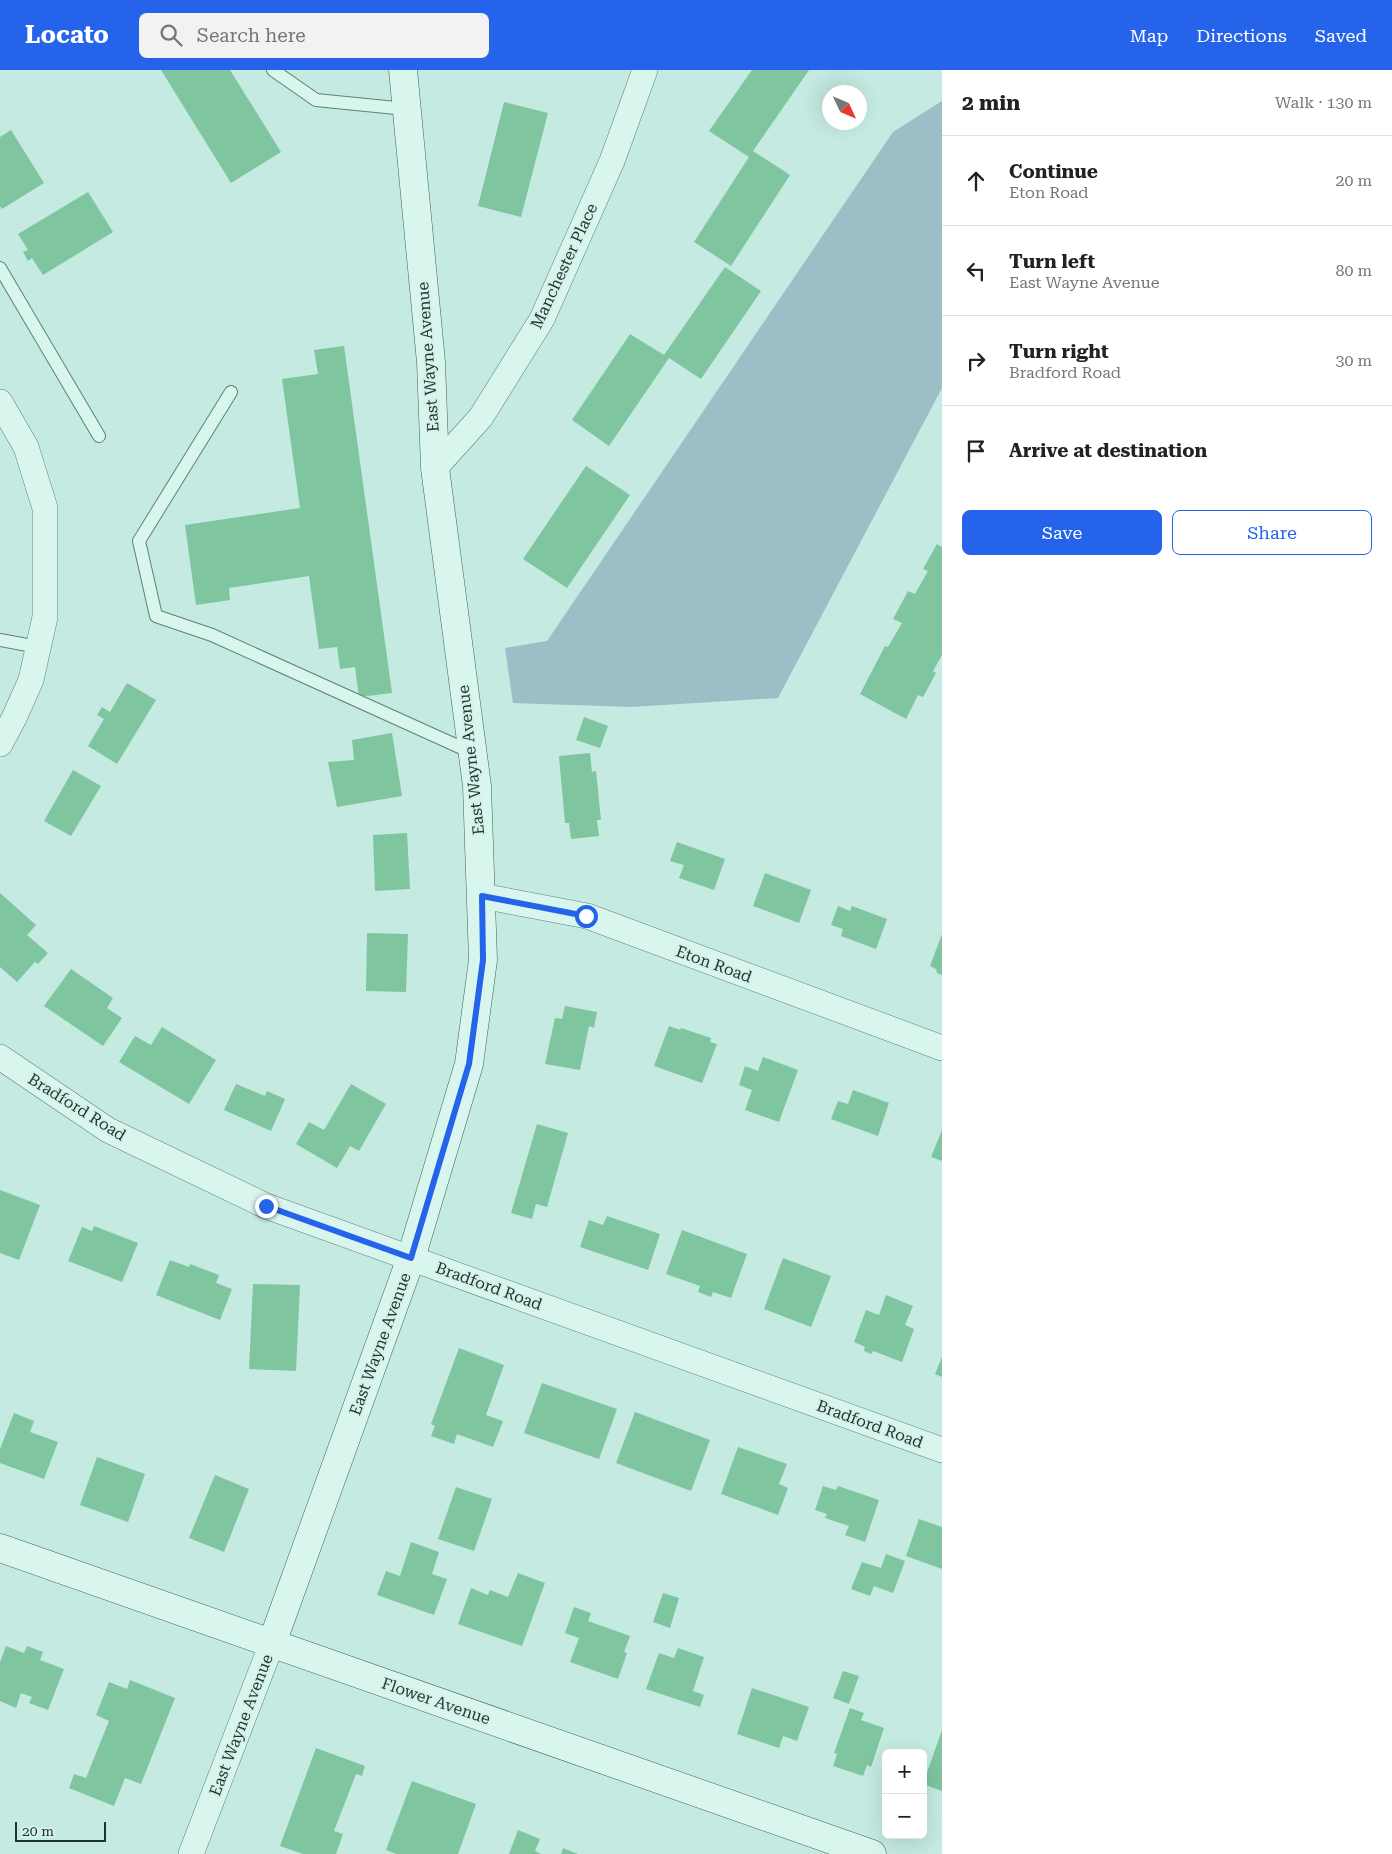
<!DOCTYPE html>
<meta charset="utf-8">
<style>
body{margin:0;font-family:"Roboto Serif",serif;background:#f2f2f2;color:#222}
.controls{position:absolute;right:15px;bottom:15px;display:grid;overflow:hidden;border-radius:8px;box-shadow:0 5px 20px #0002}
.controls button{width:45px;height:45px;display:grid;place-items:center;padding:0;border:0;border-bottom:1px solid #e0e0e0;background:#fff;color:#222;font:25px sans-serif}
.compass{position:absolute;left:822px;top:15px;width:45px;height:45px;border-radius:50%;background:#fff;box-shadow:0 5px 20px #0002;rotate:134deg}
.scale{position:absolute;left:15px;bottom:12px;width:91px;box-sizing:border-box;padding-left:5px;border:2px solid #1f352b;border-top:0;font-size:14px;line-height:18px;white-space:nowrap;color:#1f352b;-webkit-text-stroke:4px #d4f2eb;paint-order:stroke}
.stop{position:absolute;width:15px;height:15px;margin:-11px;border:4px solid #2563eb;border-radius:50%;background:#fff}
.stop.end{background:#2563eb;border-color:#fff;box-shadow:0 1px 5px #0008}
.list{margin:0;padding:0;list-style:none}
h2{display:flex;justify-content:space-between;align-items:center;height:65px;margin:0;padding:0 20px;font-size:21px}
h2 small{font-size:16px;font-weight:400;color:#767676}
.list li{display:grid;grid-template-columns:32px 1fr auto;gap:15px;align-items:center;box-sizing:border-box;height:90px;padding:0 20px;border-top:1px solid #e0e0e0}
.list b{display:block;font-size:19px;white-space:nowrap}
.list p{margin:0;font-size:16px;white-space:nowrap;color:#767676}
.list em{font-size:16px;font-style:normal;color:#767676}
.actions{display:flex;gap:10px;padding:15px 20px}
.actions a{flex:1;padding:11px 0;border:1px solid #2563eb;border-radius:8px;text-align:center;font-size:18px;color:#2563eb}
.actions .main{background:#2563eb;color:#fff}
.icon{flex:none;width:28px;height:28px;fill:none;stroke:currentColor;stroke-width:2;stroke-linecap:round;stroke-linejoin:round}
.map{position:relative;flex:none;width:942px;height:1784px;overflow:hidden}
header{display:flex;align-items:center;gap:30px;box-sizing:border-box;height:70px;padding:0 25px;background:#2563eb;color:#fff}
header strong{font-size:24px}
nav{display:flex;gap:28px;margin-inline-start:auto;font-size:18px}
.search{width:350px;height:45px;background:#f2f2f2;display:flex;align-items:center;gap:12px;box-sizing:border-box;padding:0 18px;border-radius:8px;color:#767676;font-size:19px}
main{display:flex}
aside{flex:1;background:#fff}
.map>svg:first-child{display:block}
.green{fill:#9abfc7}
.building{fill:#7fc5a0}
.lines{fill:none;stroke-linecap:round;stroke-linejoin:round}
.lane-casing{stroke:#5d8373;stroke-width:14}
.street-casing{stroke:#5d8373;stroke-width:26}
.secondary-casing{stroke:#406555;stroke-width:29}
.lane{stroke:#d8f5ee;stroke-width:12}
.street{stroke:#d8f5ee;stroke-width:25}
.secondary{stroke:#d8f5ee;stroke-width:28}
.route{stroke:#2563eb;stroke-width:6}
.labels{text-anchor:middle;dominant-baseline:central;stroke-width:4;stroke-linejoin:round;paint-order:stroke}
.street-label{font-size:16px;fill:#1f352b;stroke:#d4f2eb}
</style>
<header>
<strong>Locato</strong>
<div class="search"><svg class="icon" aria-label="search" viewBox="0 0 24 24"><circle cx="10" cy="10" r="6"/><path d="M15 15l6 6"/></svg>Search here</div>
<nav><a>Map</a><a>Directions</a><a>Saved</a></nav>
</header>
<main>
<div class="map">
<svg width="942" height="1784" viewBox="0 0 942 1784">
<rect width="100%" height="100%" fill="#c5eae1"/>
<polygon class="green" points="942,31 942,318 778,628 631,637 513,633 505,578 547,571 893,62"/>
<g class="building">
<polygon points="161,0 230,0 281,82 231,113"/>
<polygon points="752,0 809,0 753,81 790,105 731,196 694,172 749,87 709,61"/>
<polygon points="504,32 548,43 521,147 478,136"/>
<polygon points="11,60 44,113 2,139 0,136 0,67"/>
<polygon points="88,122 113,162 43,205 32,188 28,191 23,182 28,180 18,164"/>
<polygon points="725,197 761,221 701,309 669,288 609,376 572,350 630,264 664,285"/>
<polygon points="344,276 392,623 359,627 355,597 340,599 337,577 319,579 309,506 229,518 230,530 196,535 185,455 300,438 282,309 318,304 314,280"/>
<polygon points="586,396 630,425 567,518 523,489"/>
<polygon points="937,474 942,477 942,585 933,601 936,603 923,627 918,625 906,649 860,624 885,576 888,577 902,553 893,549 908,521 915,524 928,501 923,499"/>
<polygon points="127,613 156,630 117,694 88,676 104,649 97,645 102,637 110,642"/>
<polygon points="584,647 608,656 600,678 576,670"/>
<polygon points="392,663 402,726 337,737 328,692 354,690 352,670"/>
<polygon points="590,683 592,702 596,701 601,750 597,750 599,766 571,769 569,753 565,753 559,686"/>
<polygon points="73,700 101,716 71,766 44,751"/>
<polygon points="407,763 410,819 375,821 373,765"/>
<polygon points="677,772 725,789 714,820 679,808 684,795 670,791"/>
<polygon points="765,803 811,820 799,853 753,836"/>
<polygon points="0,823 36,855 27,865 48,883 38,894 35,892 17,912 0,897"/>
<polygon points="838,836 850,841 852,836 887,849 876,879 841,866 843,859 831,855"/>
<polygon points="367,863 408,864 406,922 366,921"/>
<polygon points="942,864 942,905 937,903 936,899 930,896"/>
<polygon points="71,899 113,928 107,938 122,948 103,976 44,936"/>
<polygon points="565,936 597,942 594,958 589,956 580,1000 545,994 555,948 562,949"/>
<polygon points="669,956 680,960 681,958 711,968 710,972 717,974 702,1013 654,996"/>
<polygon points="162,957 216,990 189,1034 119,992 135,966 151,975"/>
<polygon points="763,987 798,1000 779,1052 745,1040 752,1020 739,1015 745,996 758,1001"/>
<polygon points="236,1014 265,1026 267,1021 285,1029 271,1061 224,1040"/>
<polygon points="351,1014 386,1034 359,1081 350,1076 337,1098 296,1074 309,1052 324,1060"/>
<polygon points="853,1020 889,1033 878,1066 831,1049 838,1031 848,1034"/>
<polygon points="537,1054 568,1063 547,1137 536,1134 532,1149 511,1143"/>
<polygon points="942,1060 942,1091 931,1087"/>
<polygon points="0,1120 40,1135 19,1190 0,1183"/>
<polygon points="607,1146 660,1164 648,1200 580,1177 589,1150 603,1155"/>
<polygon points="94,1156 138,1173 122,1212 68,1191 82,1157 92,1161"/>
<polygon points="682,1160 747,1184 731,1228 713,1222 711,1227 698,1222 700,1216 666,1204"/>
<polygon points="783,1188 831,1206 811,1257 764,1239"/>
<polygon points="170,1190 189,1197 190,1194 219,1205 216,1213 232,1219 220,1250 156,1225"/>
<polygon points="253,1214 300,1215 296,1301 249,1299"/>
<polygon points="886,1225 913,1236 905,1255 914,1259 902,1292 873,1281 871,1284 864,1281 865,1277 854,1272 866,1240 879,1245"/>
<polygon points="459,1278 504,1295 486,1345 503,1351 493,1377 457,1364 454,1374 431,1366 435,1356 431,1354"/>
<polygon points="942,1287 942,1307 935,1304"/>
<polygon points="542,1313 617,1339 599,1389 524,1363"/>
<polygon points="635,1342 710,1370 691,1421 616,1393"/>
<polygon points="14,1343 34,1351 30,1362 58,1372 44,1409 0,1393 0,1379"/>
<polygon points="738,1377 787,1394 779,1414 788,1418 778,1445 721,1424"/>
<polygon points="97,1387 145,1404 128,1452 80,1435"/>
<polygon points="215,1405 249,1419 224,1482 189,1468"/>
<polygon points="823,1416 836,1420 838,1416 879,1430 865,1472 845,1465 849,1456 825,1448 827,1444 815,1440"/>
<polygon points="456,1417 492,1429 474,1481 438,1469"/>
<polygon points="919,1449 942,1457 942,1499 906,1486"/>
<polygon points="411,1472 439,1482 432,1504 447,1509 434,1545 377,1525 386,1501 400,1506"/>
<polygon points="886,1484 905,1491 893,1523 874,1516 870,1526 851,1519 862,1492 881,1498"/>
<polygon points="518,1503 545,1513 522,1576 458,1554 471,1518 488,1525 490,1520 508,1527"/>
<polygon points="663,1523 679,1528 670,1558 653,1552"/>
<polygon points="574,1537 591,1543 588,1551 630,1566 624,1582 627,1583 618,1609 570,1592 579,1568 565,1563"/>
<polygon points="6,1576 24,1583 27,1576 43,1582 40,1590 64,1599 48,1640 29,1633 32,1627 21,1623 16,1638 0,1631 0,1592"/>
<polygon points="678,1578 704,1587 693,1621 704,1625 700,1637 646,1619 659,1583 674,1588"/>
<polygon points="843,1601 859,1606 849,1634 833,1628"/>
<polygon points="130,1610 175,1628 141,1714 125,1708 114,1736 69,1718 74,1704 86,1708 109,1651 96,1645 109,1612 127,1619"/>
<polygon points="752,1618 809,1637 797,1671 783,1666 779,1678 737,1664"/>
<polygon points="850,1638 864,1643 861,1650 884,1658 871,1697 867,1695 863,1706 833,1696 837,1684 834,1683"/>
<polygon points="942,1660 942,1721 923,1714"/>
<polygon points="316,1678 365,1696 362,1706 356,1704 334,1761 343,1764 336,1784 303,1784 280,1776"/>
<polygon points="412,1711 476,1734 458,1784 396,1784 386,1780"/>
<polygon points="518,1760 540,1769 535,1781 541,1784 509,1784"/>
<polygon points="563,1778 578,1784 561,1784"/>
</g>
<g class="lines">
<defs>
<g id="lane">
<polyline points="273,0 316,30 406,39"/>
<polyline points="0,198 99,366"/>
<polyline points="231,322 139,471 156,546 212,565 473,683"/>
<polyline points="0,570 38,577"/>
</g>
<g id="street">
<polyline points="0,332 26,377 45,438 45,547 31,610 14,648 0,674"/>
<polyline points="435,398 481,347 542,249 612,91 645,0"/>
<polyline points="482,826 587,846 942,978"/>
<polyline points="0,987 108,1060 266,1136 942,1380"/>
<polyline points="191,1784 272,1573"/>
</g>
<g id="secondary">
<polyline points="0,1478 872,1784"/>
<polyline points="272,1573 411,1188 469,994 483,890 477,716 435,398 431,292 403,0"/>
</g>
</defs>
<use href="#lane" class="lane-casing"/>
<use href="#street" class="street-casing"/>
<use href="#secondary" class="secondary-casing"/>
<use href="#lane" class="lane"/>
<use href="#street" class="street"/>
<use href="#secondary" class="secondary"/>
</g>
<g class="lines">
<polyline class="route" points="266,1136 411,1188 469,994 483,890 482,826 586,846"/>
</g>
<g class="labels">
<g class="street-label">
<text transform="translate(564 196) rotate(-65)">Manchester Place</text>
<text transform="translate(428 287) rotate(-94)">East Wayne Avenue</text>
<text transform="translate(471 690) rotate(-96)">East Wayne Avenue</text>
<text transform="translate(714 894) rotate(20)">Eton Road</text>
<text transform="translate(77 1037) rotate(32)">Bradford Road</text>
<text transform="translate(489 1216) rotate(20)">Bradford Road</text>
<text transform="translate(380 1274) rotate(-70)">East Wayne Avenue</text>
<text transform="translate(870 1354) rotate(20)">Bradford Road</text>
<text transform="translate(436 1631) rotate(19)">Flower Avenue</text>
<text transform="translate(241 1655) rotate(-69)">East Wayne Avenue</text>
</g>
</g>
</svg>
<div class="controls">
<button>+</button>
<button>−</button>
</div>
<svg class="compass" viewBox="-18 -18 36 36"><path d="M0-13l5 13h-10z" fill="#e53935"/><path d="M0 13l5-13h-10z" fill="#767676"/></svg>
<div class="scale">20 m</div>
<div class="stop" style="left:586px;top:846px"></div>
<div class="stop end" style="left:266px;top:1136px"></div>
</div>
<aside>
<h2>2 min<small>Walk · 130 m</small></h2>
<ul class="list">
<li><svg class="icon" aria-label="ahead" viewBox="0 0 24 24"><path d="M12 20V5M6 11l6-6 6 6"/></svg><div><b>Continue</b><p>Eton Road</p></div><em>20 m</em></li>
<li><svg class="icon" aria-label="left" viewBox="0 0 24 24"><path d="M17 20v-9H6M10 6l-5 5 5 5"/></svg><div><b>Turn left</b><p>East Wayne Avenue</p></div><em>80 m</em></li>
<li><svg class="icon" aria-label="right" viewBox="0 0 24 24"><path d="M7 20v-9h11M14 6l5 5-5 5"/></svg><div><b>Turn right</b><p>Bradford Road</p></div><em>30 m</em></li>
<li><svg class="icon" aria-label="arrive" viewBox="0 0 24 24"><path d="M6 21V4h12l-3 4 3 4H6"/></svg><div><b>Arrive at destination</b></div></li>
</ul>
<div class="actions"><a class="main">Save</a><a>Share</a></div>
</aside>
</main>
